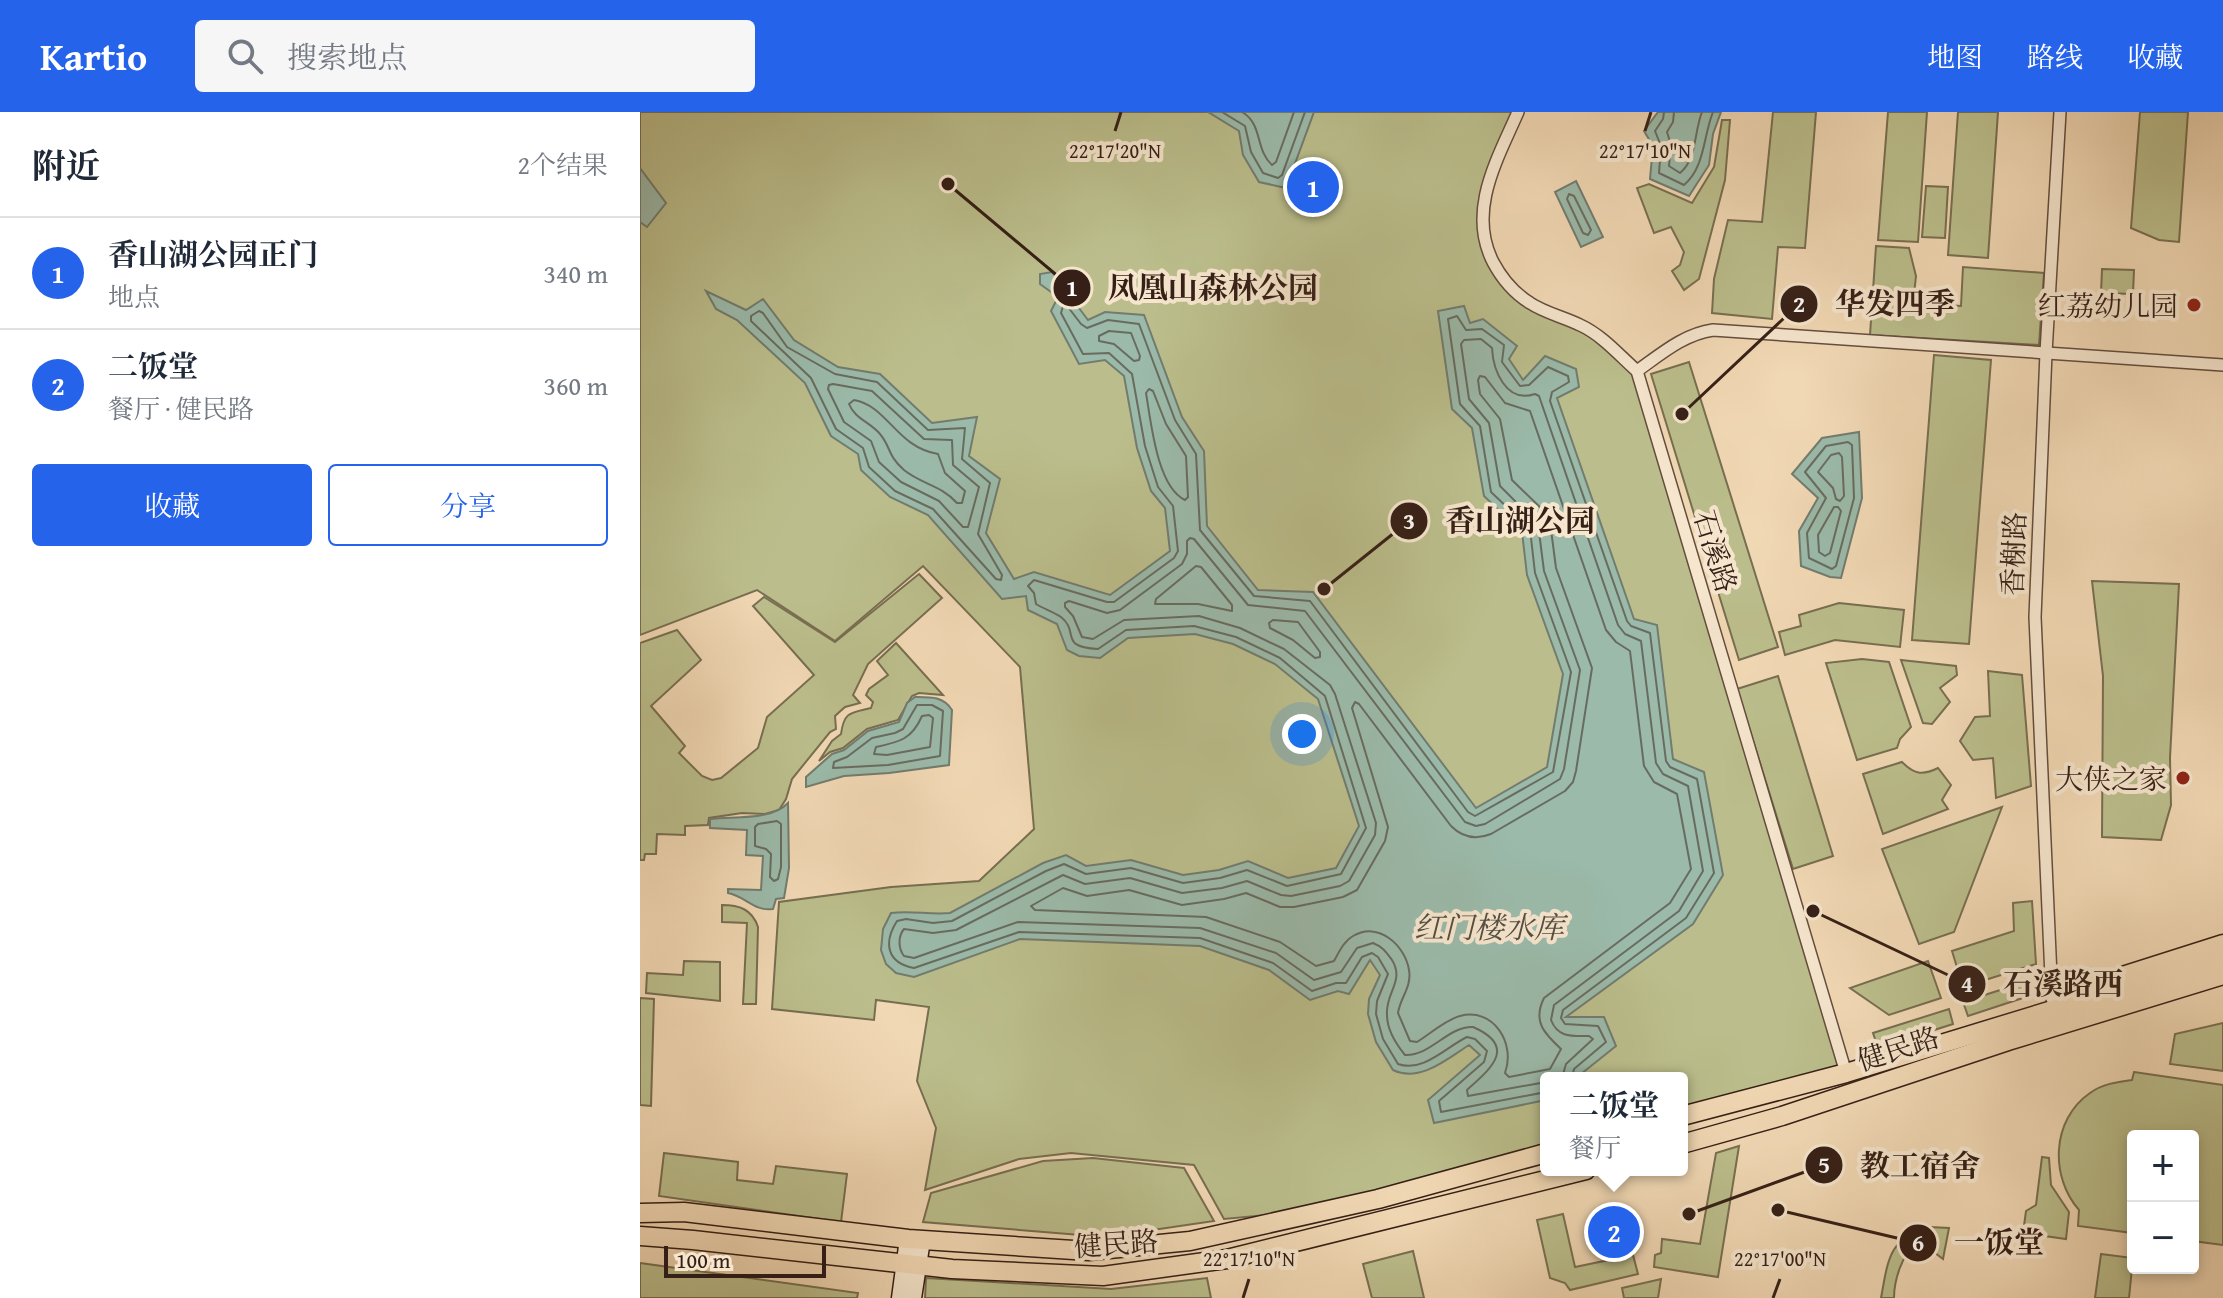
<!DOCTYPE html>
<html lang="zh">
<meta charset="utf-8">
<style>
body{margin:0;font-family:"Gentium Book Plus","Noto Serif SC",serif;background:#f6f6f7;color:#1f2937}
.controls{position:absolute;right:24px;bottom:24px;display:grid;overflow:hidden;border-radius:8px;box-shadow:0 4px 12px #0003}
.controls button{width:72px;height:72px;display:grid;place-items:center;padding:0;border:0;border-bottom:2px solid #e0e1e3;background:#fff;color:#1f2937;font:40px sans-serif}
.scale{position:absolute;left:24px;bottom:20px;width:162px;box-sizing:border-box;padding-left:8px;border:4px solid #351f16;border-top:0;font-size:22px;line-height:28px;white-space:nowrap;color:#351f16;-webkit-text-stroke:6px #f6e6ce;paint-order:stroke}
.you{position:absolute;left:662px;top:622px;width:28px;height:28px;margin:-20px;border:6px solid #fff;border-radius:50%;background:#1a73e8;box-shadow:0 0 0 12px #1a73e833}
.badge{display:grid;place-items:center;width:52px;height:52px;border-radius:50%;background:#2563eb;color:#fff;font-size:26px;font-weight:700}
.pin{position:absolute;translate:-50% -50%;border:4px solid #fff;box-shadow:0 2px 8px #0006}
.popup{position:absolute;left:900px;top:960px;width:148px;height:104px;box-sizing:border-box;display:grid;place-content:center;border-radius:8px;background:#fff;filter:drop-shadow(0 2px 6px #0005);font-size:26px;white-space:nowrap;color:#747a83}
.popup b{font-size:30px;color:#1f2937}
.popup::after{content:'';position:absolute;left:50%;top:100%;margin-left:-16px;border:16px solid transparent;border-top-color:#fff}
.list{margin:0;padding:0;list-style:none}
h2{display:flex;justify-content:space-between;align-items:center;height:104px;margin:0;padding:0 32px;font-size:34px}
h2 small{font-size:26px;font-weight:400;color:#747a83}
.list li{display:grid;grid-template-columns:52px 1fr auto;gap:24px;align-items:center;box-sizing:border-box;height:112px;padding:0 32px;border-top:2px solid #e0e1e3}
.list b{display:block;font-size:30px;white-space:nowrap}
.list p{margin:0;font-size:26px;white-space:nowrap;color:#747a83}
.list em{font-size:26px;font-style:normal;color:#747a83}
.actions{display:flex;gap:16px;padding:24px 32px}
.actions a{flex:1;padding:18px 0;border:2px solid #2563eb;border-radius:8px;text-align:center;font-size:28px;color:#2563eb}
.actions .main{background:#2563eb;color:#fff}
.icon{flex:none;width:44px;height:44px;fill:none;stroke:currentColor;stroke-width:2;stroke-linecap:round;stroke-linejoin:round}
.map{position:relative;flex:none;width:1583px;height:1186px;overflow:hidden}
header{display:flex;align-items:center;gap:48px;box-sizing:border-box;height:112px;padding:0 40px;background:#2563eb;color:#fff}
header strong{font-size:38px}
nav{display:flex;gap:44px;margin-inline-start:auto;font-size:28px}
.search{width:560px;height:72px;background:#f6f6f7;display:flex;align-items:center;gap:20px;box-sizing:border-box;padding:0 28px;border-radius:8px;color:#747a83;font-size:30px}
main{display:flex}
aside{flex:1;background:#fff}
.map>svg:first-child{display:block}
.green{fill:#bbbe8c;stroke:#786e51;stroke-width:2}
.water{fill:#9bbaaa;stroke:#727c6f;stroke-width:2}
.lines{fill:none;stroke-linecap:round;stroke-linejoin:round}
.shore{stroke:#686c60;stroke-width:2}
.minor-casing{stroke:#644d3e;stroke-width:14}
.secondary-casing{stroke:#351f16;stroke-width:19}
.primary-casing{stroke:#351f16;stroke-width:21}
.minor{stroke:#f6e6ce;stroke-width:11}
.secondary{stroke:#f6e6ce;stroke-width:16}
.primary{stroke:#f1d8b4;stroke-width:18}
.ticks{fill:none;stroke:#351f16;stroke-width:3}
.poi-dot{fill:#8f2418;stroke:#f6e6ce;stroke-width:3}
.labels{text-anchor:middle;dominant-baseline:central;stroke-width:8;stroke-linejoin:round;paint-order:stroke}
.poi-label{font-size:28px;fill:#351f16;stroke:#f6e6ce;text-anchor:end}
.street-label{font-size:28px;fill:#351f16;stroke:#f6e6ce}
.water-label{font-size:30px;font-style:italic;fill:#544e42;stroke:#f6e6ce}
.ticks-label{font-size:20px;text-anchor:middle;fill:#351f16;stroke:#f6e6ce;stroke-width:8;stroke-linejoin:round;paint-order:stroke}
.leader{fill:none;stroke:#351f16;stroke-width:3}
.callout-dot{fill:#351f16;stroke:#f6e6ce;stroke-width:3}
.mark-label{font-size:24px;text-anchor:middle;font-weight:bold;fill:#fff}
.callout-label{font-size:30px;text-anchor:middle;font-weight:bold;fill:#351f16;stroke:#f6e6ce;stroke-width:8;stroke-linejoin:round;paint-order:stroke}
</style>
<header>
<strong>Kartio</strong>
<div class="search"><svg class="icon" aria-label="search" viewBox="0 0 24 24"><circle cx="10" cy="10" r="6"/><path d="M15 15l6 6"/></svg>搜索地点</div>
<nav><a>地图</a><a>路线</a><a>收藏</a></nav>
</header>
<main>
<aside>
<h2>附近<small>2个结果</small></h2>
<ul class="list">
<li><span class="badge">1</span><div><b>香山湖公园正门</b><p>地点</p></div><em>340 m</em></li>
<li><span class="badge">2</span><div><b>二饭堂</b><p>餐厅 · 健民路</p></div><em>360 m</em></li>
</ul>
<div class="actions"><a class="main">收藏</a><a>分享</a></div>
</aside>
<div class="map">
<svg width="1583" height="1186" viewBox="0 0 1583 1186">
<rect width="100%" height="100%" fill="#f1d8b4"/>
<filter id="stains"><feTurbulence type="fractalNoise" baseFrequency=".0025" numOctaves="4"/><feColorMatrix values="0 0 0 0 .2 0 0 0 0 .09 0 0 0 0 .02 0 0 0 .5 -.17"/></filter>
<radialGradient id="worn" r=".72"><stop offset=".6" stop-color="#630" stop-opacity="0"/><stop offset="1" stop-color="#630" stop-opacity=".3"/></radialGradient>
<g class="green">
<polygon points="0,0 878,0 844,85 843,120 869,174 938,212 997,259 1206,961 1042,1004 1042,966 906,966 906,1040 690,1097 584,1107 554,1053 431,1041 379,1047 285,1078 296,1016 277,969 289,895 236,888 234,908 132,897 139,790 251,775 339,769 394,717 380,555 283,454 195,529 117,478 0,523"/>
<polygon points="1133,0 1176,0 1165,136 1138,135 1132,207 1072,201 1074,167 1088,108 1122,110"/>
<polygon points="1248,0 1287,0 1278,130 1238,128"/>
<polygon points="1318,0 1358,0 1348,146 1308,143"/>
<polygon points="1500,0 1548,0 1539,130 1519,128 1491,116"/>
<polygon points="1082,8 1090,8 1085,68 1059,167 1044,178 1032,159 1040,153 1044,140 1031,115 1014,121 997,76 1009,72 1052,91 1074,55"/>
<polygon points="1286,74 1308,75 1305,126 1282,125"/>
<polygon points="1236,134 1269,136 1276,164 1273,191 1321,194 1323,155 1404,161 1399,233 1230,223"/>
<polygon points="1462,157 1494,158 1493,182 1461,181"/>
<polygon points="1294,243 1351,248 1329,532 1272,528"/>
<polygon points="1049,250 1138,535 1099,548 1011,262"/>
<polygon points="279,462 302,486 228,552 213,583 220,591 205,595 195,604 196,617 190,620 152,667 146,687 139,698 125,702 102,701 69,706 68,713 45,714 45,723 17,722 16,742 5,742 4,748 0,748 0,531 37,518 61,548 11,594 45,634 39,641 62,664 72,668 81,666 118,636 127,605 174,563 113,494 124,485 195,530"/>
<polygon points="1452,469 1539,472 1530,646 1531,693 1521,728 1462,725 1463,564"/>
<polygon points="1199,491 1264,498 1260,535 1195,528 1145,543 1139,520 1161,514 1159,503"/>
<path d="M256,531L303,583L279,581L272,584L258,608L227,617L203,636L190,640L179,649L192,629L201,622C204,599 211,601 231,596L233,590L226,583L229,577L248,563L237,549Z"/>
<polygon points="1222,547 1249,550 1271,615 1260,627 1257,636 1217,648 1186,551"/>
<polygon points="1261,548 1316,554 1317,563 1300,576 1310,590 1292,612 1283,611"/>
<polygon points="1348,559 1382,563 1391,674 1356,686 1353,646 1333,648 1320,629 1335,605 1350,604"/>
<polygon points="1138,564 1193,744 1153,757 1097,577"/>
<path d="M1262,650C1274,662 1282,664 1298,656L1311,673L1302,688L1308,697L1243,722L1223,662Z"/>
<polygon points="1362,695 1314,820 1279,832 1242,737"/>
<polygon points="1392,789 1396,852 1323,875 1312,839 1374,819 1373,791"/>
<path d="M82,793C99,793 112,797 118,815L116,892H103L107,811L82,810Z"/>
<polygon points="44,849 80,850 80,889 6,881 7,861 43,863"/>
<polygon points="1288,849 1301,886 1249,903 1210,876"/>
<polygon points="1388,869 1392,883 1328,904 1323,890"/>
<polygon points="0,886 14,887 11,994 0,993"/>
<polygon points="1309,897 1313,912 1238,936 1233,921"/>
<polygon points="1583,911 1583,959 1530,952 1535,922"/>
<path d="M1494,960L1583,973V1133L1553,1129V1024H1493V1121L1438,1114L1439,1098C1410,1065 1411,1008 1450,981C1462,972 1477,970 1492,968Z"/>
<polygon points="1099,1034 1078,1165 1014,1155 1015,1143 1021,1141 1022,1127 1060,1132 1076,1041"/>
<polygon points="24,1041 98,1050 97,1068 133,1072 136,1054 207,1062 201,1110 19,1084"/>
<polygon points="1402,1045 1409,1046 1411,1073 1429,1100 1426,1127 1383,1121 1386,1099 1396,1093"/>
<polygon points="453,1046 544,1056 574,1109 465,1125 283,1110 291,1081 403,1049"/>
<polygon points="923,1102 935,1155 993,1143 998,1162 930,1178 925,1171 910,1166 897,1108"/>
<path d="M1289,1115L1309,1116L1303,1147L1283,1132L1276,1131C1262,1143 1254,1168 1254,1186H1241C1248,1149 1248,1126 1289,1115Z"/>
<polygon points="773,1139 784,1186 732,1186 723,1152"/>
<polygon points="1461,1142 1493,1146 1489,1186 1455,1186"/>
<polygon points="0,1151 218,1181 217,1186 0,1186"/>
<polygon points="286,1166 471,1177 567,1166 571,1186 285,1186"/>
<polygon points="1021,1167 1018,1186 984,1186 982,1176"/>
</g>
<g class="water">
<polygon points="568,0 674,0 646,76 619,70 603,43 599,19"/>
<polygon points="1018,0 1081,0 1073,22 1069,53 1049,84 1010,67 1013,34 1004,19"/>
<polygon points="0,56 26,91 7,115 0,110"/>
<polygon points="936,69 963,125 941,135 915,80"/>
<path d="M412,160L448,208L465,200L504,203L542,305L564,339L567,414L618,478L673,480L836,696L907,655L923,562L887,463L882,420L844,384L832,316L812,297L798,199L824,194L830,211L843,207L877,234L869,247L883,268L905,244L936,257L939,275L917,286L994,507L1017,513L1033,647L1064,660L1083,763L1053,812L926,905H964L976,934L936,966H906V988L794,1011L788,988L840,943L829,933C807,947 780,971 753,958L736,930L728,902L729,887L740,863L730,848L709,882L698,879L670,888L629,858L560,834L380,827L274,865L256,861L246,852L241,838L243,817L251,801C271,798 289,803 310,801L403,751L426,743L446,754L491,748L543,763L579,758L608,749L648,766L696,756L719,714L678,587L635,552L593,532L555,522L488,526L460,546L439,544L427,538L417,512L388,498L386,484L362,487L288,403L250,385L221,358L218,342L191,324L165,271L97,208L76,197L66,179L106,198L123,187L154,228L198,255L240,262L292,311L337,305L329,344L360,367L346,421L374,467L394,460L470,483L530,439L525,396L511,379L497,336L484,264L465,248L439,252L411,199L418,185L400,172V162Z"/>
<polygon points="1219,320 1222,386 1201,466 1190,465 1161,454 1159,419 1178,386 1152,362 1182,326"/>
<path d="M275,585C290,585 303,584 312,598L309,653L249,661L204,664L166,675V665L192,642L204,638L228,619L259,610L267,591Z"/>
<path d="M148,691L149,756L144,786L136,787L133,797C115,800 105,784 88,781V777L121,778L123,744L106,743L107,718L70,716V707C94,704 131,709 148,691Z"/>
</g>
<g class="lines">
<g class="shore">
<polyline points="582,0 605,14 611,40 623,61 638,66 642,63 665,0"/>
<path d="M602,0C623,12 615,38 632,53L636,50L654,0"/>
<path d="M1024,0L1023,7L1015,19L1021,34L1019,61L1044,73C1065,55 1063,25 1073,0"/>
<path d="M1034,0L1033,10L1027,20L1031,33L1029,54L1040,61C1057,47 1054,20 1062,0"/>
<polygon points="929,82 934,84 951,118 948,123 943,121 927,87"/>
<polygon points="119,199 123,201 147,235 195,262 237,270 288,318 325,316 322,347 350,371 338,422 362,463 361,468 356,467 293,397 255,379 229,355 223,336 196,317 171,266 111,209 111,204"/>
<polygon points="469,219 491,221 500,244 499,248 494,249 474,232 459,229 459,224"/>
<path d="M840,264L845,265L865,291L890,299L966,518L976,530L990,539L1004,654L1014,670L1037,682L1051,757L1030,791L904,886C892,910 905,922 921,937L910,957L869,965L865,961C876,931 853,895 820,904C805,908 790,922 777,930L770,929L758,901C760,886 772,875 769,858C765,833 738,809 713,824C704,829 699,840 694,849L676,854L640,830L566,805L395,798L391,794L423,776L447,784L489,778L542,793L584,787L606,781L640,795H654L703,785L717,778L745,729L748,715L712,596L715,590L719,592L811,714C823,726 836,728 851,722L925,679L933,670L936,659L952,556L916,456L910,410L904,399L872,368L860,307L840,282L838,268Z"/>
<polygon points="193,272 232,279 284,327 312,328 313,353 339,375 328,415 323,415 299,389 261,370 239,350 231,329 204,310 188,277 189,273"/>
<path d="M509,277L513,279L526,312L546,344L548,385L545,388C517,375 511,310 506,281Z"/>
<path d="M214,288C248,294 256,335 298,342L305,361L325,379L322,391H317C301,373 281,372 264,358C247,343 251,335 240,322C230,310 215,307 209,292Z"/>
<polygon points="1208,330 1212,333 1214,386 1196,454 1192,457 1169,446 1167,421 1186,386 1165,360 1186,334"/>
<polygon points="1199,341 1202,345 1204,384 1200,389 1196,387 1193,376 1178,360 1191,343"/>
<polygon points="1194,395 1198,395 1201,399 1190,441 1185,444 1179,440 1178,423"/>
<polygon points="556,454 561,455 592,493 592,499 558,492 515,492 516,487"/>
<polygon points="633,508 658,510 680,540 680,545 675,546 653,528 630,516 629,511"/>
<polygon points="277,593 292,593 303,599 300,644 248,653 193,656 194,650 207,645 232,626 255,621 263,617"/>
<path d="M289,603L293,606L290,635L247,643L234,642L236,635C260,630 272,627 282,604Z"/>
<polygon points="137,709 141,712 141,755 138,767 134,769 130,765 131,742 126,737 115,734 115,715 118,712"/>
<path d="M906,970L828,984L827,978C849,958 879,935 833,915C808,914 791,944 765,943C756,932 747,917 747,903C745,881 765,869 752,848C746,840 743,835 733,831L717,836L701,860L674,868L636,841L560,816L378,810L274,846L264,844C258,836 258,824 264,817L293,821L316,818L423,763L445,772L490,766L542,781L582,776L607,769L641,783L651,784L700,774L709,769L735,723L736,711L695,582L690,573L644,537L600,516L559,504L484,508L453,527L442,525L433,504L425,495V491L429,489L467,501L480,498L542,452L547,442V429L550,426L554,427L608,493L665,499L825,710L836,714L845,712L920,667L924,657L940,558L904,459L898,412L860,374L849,311L829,287L821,232L824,228L841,227L852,236C853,258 866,292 895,282L899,284L978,513L985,522L1001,529L1016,651L1023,662L1048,674L1063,759L1039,799L914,893L911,908C918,926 932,924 949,924L953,927L926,952L922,966"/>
<path d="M906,980L801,1000L799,989L844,950L847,939L835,927L827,925C806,935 783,961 758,952L743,927L736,902L737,889L748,862L738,845L732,841L722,845L706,871H696L672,879L633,851L560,826L379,820L274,856C247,851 243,831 257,809L266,807L293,811L312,809L406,759L424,752L446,762L491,756L543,771L580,766L607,758L647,774L701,762L726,716L685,584L640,546L596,525L554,514L486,518L458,537C418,535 440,520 421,505C414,500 404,497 396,492L394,481L388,474L394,468L467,490H474L534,446L538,439L533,394L518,375L505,334L492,262L469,241L443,242L421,201L423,194L428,195L441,212L447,216L468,208L499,212L535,308L556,342L560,418L614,484L670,489L828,700L835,704L913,660L931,560L895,461L890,417L851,380L840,314L820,292L808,207L817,204L826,218L842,217L864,233L862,250L880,274L889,273L908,255L928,264L929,270L912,280L910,289L987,509L991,514L1010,521L1026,649L1030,655L1057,667L1074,761L1046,806L923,898L921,906L925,912L958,914L966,930L934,957L932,966"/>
</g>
<defs>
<g id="minor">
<path d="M878,0C857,48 827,99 853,150C862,167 874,181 890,191C905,201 924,205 940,213C962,223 979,243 997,259L1206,961"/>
<path d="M997,259C1021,242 1044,222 1073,218L1583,253"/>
<polyline points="1412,887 1395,505 1406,241 1420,0"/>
</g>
<g id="secondary">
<polyline points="260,1186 268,1127"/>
<polyline points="273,1186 282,1128"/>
</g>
<g id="primary">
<polyline points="1429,881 1583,832"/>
<polyline points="1042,1004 1206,961 1583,846"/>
<polyline points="1042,1032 1142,1004 1368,929 1583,863"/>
<polyline points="0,1101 44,1100 268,1127 449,1139 550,1129 738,1087 906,1041"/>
<polyline points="0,1124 53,1128 312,1157 463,1164 587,1147 946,1058"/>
</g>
</defs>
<use href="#minor" class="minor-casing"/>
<use href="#secondary" class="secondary-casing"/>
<use href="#primary" class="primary-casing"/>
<use href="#minor" class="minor"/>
<use href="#secondary" class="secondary"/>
<use href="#primary" class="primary"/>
</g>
<path class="ticks" d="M475,19L481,0M1005,19L1011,0M603,1186L609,1167M1133,1186L1140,1167"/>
<g class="poi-dot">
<circle cx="1554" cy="193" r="8"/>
<circle cx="1543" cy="666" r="8"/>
</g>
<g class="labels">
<g class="poi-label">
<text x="1538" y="193">红荔幼儿园</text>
<text x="1527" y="666">大侠之家</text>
</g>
<g class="street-label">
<text transform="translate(1076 439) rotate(73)">石溪路</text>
<text transform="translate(1373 442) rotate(-88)">香榭路</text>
<text transform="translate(1258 936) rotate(-18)">健民路</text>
<text transform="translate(476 1131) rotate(-4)">健民路</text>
</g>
<g class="water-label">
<text x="849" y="815">红门楼水库</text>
</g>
</g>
<g class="ticks-label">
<text x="475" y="46">22°17'20"N</text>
<text x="1005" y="46">22°17'10"N</text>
<text x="609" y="1154">22°17'10"N</text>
<text x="1140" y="1154">22°17'00"N</text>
</g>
<path class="leader" d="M308 72L432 176M1042 302L1159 192M684 477L769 409M1173 799L1327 872M1049 1102L1184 1053M1138 1098L1278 1131"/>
<g class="callout-dot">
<circle cx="308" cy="72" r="8"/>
<circle cx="1042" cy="302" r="8"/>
<circle cx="684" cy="477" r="8"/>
<circle cx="1173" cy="799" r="8"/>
<circle cx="1049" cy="1102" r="8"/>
<circle cx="1138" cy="1098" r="8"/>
<circle cx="432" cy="176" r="20"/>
<circle cx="1159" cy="192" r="20"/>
<circle cx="769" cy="409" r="20"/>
<circle cx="1327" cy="872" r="20"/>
<circle cx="1184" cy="1053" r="20"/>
<circle cx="1278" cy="1131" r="20"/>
</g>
<g class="mark-label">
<text x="432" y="184">1</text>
<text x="1159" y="200">2</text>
<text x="769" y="417">3</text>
<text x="1327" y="880">4</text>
<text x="1184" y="1061">5</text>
<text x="1278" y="1139">6</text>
</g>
<g class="callout-label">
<text x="573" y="186">凤凰山森林公园</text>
<text x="1255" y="202">华发四季</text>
<text x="880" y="419">香山湖公园</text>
<text x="1423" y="882">石溪路西</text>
<text x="1280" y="1064">教工宿舍</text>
<text x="1359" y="1141">一饭堂</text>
</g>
<rect width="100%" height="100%" filter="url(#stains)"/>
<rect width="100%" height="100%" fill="url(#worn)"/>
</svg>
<div class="controls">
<button>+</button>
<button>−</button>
</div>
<div class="scale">100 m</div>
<div class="you"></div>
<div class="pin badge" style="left:673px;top:75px">1</div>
<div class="pin badge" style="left:974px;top:1120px">2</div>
<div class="popup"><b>二饭堂</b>餐厅</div>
</div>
</main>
